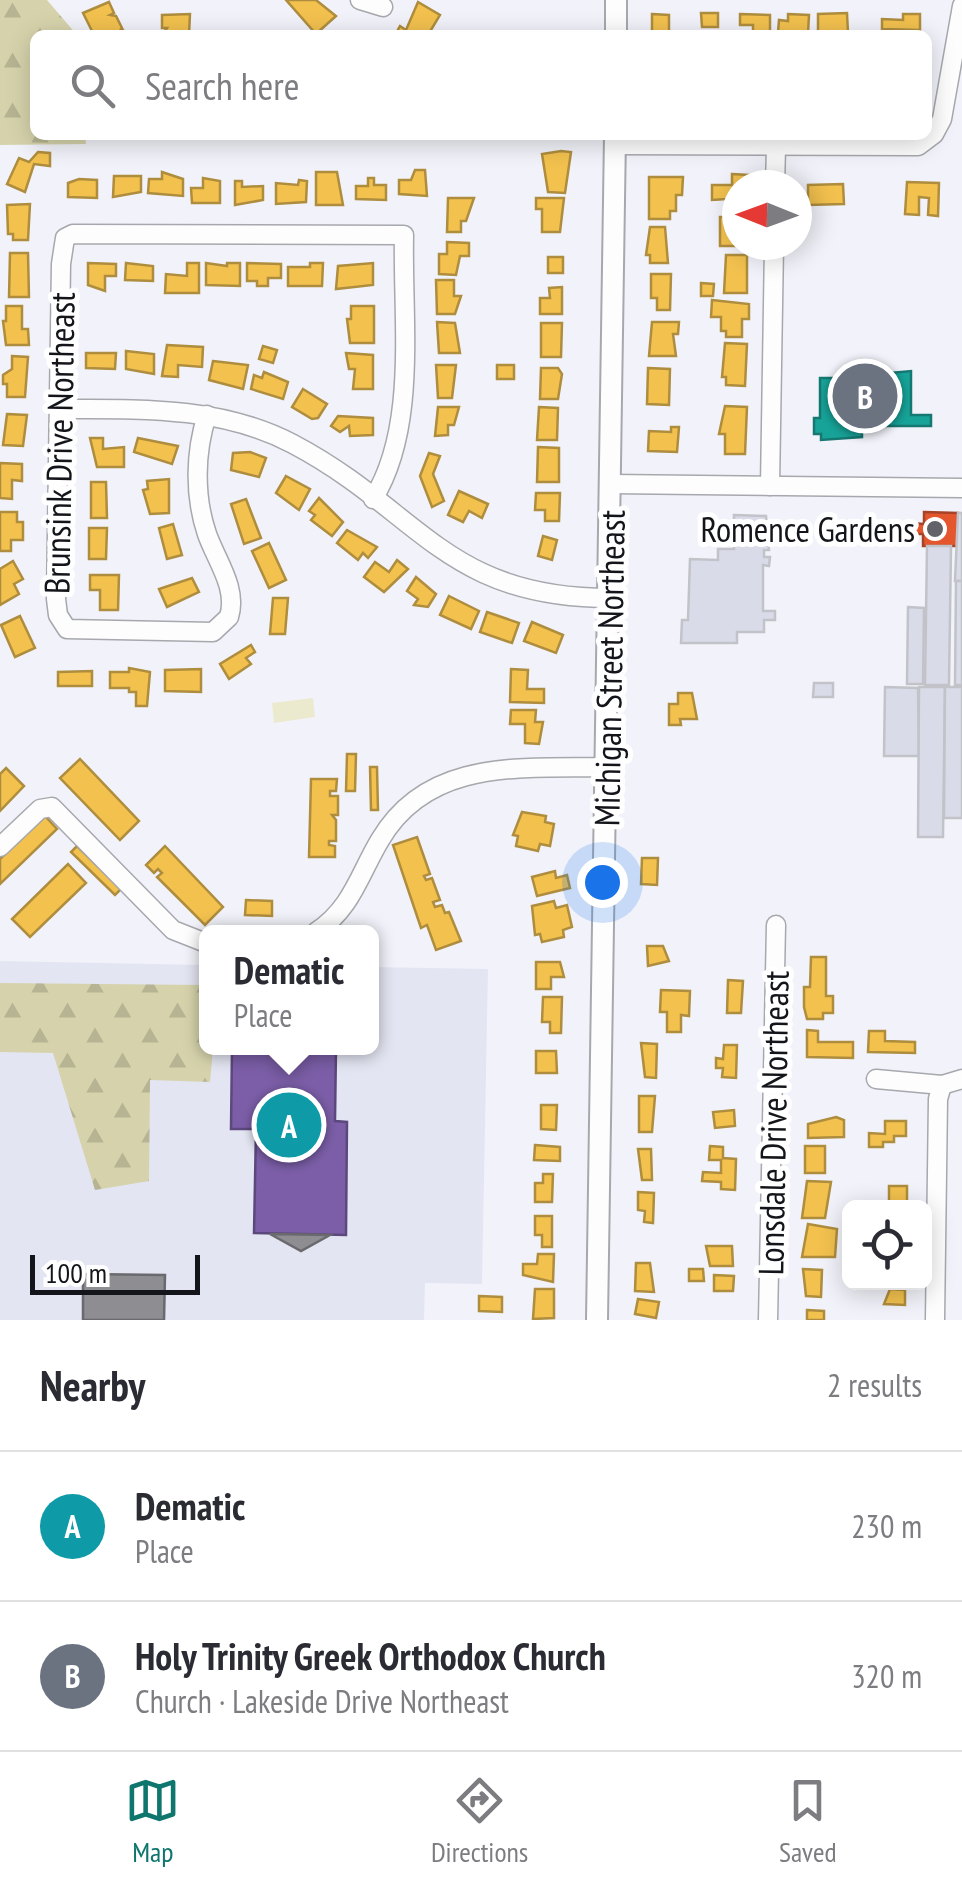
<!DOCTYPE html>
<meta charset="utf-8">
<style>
body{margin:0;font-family:"PT Sans Narrow",sans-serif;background:#f2f2f3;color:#2b2b33}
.controls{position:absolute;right:30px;bottom:30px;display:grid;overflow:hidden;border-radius:15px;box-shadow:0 5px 25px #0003}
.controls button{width:90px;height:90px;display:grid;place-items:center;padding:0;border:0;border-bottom:2px solid #e1e1e2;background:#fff;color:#2b2b33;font:50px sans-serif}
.compass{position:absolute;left:722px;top:170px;width:90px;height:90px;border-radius:50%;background:#fff;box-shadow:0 5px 25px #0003;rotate:271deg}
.scale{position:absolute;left:30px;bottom:25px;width:170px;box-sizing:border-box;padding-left:10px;border:5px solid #14151a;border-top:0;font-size:28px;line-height:35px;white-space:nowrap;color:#14151a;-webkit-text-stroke:8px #fff;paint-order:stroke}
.you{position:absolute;left:602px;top:882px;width:35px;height:35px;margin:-25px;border:8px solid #fff;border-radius:50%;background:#1a73e8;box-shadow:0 0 0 15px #1a73e833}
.badge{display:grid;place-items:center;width:65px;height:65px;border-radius:50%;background:#0f766e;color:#fff;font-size:32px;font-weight:700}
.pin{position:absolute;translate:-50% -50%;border:5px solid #fff;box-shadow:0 2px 10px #0006}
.popup{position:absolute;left:199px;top:925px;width:180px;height:130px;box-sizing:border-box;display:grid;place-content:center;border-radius:15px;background:#fff;filter:drop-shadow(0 2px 8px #0005);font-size:32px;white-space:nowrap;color:#7c7c81}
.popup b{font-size:38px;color:#2b2b33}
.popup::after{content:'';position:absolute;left:50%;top:100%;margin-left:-20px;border:20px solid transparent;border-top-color:#fff}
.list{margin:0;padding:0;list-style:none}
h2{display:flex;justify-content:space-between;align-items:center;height:130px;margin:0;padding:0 40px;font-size:42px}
h2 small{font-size:32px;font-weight:400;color:#7c7c81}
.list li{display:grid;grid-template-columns:65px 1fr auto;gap:30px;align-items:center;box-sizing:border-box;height:150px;padding:0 40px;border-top:2px solid #e1e1e2}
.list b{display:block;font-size:38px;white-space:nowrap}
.list p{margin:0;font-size:32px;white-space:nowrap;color:#7c7c81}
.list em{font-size:32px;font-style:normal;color:#7c7c81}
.icon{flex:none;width:55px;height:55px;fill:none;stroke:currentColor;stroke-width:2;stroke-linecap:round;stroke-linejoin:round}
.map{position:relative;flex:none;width:962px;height:1320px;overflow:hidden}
.search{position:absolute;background:#fff;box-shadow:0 5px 25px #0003;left:30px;right:30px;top:30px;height:110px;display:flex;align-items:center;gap:25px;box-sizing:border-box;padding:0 35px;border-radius:15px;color:#7c7c81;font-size:38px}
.sheet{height:430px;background:#fff}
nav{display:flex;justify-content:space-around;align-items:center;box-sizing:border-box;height:140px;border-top:2px solid #e1e1e2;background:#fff;font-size:28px;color:#7c7c81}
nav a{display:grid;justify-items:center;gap:5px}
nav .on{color:#0f766e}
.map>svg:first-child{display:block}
.built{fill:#e3e5f2}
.green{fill:#ebeacf}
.forest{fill:url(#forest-firs)}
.homes{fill:#f2c14e;stroke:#af8d3e;stroke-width:2.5}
.shops{fill:#e4572e;stroke:#a64328;stroke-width:2.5}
.offices{fill:#7b5ea7;stroke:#5c487d;stroke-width:2.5}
.public{fill:#17a398;stroke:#167872;stroke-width:2.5}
.industry{fill:#8d8d92;stroke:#69696e;stroke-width:2.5}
.building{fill:#d9dbe9;stroke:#c2c3c8;stroke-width:2.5}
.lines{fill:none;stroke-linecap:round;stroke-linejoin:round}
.minor-casing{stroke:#a7a8ad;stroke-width:21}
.major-casing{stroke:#a7a8ad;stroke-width:24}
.minor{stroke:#fdfdfe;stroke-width:18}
.major{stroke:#fdfdfe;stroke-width:20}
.poi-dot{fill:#626368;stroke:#fff;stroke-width:4}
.labels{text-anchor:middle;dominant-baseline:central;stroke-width:10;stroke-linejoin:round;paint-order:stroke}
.street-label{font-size:35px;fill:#14151a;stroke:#fff}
.poi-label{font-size:35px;fill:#14151a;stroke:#fff;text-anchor:end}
</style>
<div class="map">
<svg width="962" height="1320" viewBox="0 0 962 1320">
<defs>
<pattern id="forest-firs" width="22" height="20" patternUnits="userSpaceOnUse" patternTransform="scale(2.5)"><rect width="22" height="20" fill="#d6d3ac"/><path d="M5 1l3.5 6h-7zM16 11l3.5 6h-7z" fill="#b7b493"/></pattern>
</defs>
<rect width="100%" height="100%" fill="#f2f3fa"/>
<polygon class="built" points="0,961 206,965 206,1048 372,1048 372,967 488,969 482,1284 425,1283 424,1320 0,1320"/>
<polygon class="green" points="313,698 315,717 274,723 272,703"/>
<g class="forest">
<polygon points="0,0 47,0 77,35 35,35 35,135 85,135 86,144 0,145"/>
<polygon points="0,983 206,985 206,1048 213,1048 210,1082 150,1080 149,1181 95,1190 53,1053 0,1052"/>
</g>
<g class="homes">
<polygon points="286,0 316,0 336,16 316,34"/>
<polygon points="109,2 114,13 110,15 116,16 122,28 119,32 123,30 126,35 94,35 83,13"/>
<polygon points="418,2 440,15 428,35 395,35 400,26 406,30"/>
<polygon points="701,13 718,13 718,27 702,27"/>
<polygon points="847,13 848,33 818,34 818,14"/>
<polygon points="190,14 189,35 162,35 167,28 162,28 162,15"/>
<polygon points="652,14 669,15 669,34 652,34"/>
<polygon points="740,14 770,15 770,34 753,34 753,25 740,25"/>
<polygon points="788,14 809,15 808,34 778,33 779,20 788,21"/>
<polygon points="903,14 920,14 920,30 882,29 882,19 903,20"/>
<polygon points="561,151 571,152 565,193 548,192 542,154"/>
<polygon points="38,152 50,153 50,166 34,164 25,192 7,184 19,158 29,162"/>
<polygon points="415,170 425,170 427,196 399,194 399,180 411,180"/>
<polygon points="162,172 183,179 183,196 148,193 149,179 162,179"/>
<polygon points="316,172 337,172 343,205 316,205"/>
<polygon points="732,174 749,175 749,185 737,185 737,204 731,204 732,194 727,199 712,200 712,185 732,185"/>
<polygon points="114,176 141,176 141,192 113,197"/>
<polygon points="649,177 683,177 682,195 676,195 676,211 670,211 670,219 649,219"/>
<polygon points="203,178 220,181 220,203 192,203 191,188 203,188"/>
<polygon points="368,178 374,178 374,185 386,185 386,200 356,199 356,186 368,186"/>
<polygon points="79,179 97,180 97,198 68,197 68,183"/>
<polygon points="299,180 307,181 306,202 276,204 276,183 298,185"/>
<polygon points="235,181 242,181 242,187 263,186 263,200 235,205"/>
<polygon points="907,182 939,183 938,216 928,215 929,198 919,197 919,215 905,214"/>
<polygon points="843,184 844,204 808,205 808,185"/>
<polygon points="448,198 474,198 466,221 461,221 461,232 447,232"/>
<polygon points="536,198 564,198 560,232 542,232 542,209 536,209"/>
<polygon points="30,204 28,240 13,240 13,234 8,234 7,205"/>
<polygon points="735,213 738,246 720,246 720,217 735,217"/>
<polygon points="650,227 665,227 668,263 650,263 650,255 646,255"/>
<polygon points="447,242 469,243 469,256 460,256 456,275 439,274 439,254 447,254"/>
<polygon points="10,253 28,253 29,297 9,297"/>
<polygon points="726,255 747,255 747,293 724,293"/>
<rect x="548" y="257" width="15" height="16"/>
<polygon points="88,263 116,264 116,276 105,276 105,291 88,285"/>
<polygon points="126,263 153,266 153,281 125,280"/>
<polygon points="187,263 199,263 199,293 165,293 166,274 187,276"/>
<polygon points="206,263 227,266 227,263 240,263 240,286 206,285"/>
<polygon points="247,263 281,264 281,278 268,278 268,286 257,286 257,281 247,281"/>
<polygon points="310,263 323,263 322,286 288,286 288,267 310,267"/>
<polygon points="373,263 373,285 336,289 338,266"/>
<polygon points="651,274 671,274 670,310 657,310 657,298 651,298"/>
<polygon points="436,280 454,280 454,296 461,296 455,314 437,314"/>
<polygon points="701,283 714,284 713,296 701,296"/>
<polygon points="562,287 562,314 540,314 540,298 550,298 549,288"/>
<polygon points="712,300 749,304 749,319 742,319 742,337 726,337 726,331 721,331 721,317 711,317"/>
<polygon points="6,306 22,306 22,329 28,329 29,345 6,345 3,321 6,321"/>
<polygon points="351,306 374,306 374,343 350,343 347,319 351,319"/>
<polygon points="437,322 455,323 460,353 439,353"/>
<polygon points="652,322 679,322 678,334 673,334 676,356 649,356"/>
<polygon points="541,323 562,323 561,357 541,357"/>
<polygon points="725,343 747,344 745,386 726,385 726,377 722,377"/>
<polygon points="167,345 203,347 202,367 178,365 178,377 162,376"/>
<polygon points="263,346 277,350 273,363 259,359"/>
<polygon points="126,351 154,354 154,374 126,369"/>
<polygon points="86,353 116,353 115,369 86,368"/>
<polygon points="346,353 373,355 373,389 353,389 355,369 349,369"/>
<polygon points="12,356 28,357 25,397 7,397 7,384 3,384 3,375 12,369"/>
<polygon points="213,361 248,365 243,389 209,380"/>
<polygon points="436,365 456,365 452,398 438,398"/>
<rect x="497" y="365" width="17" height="14"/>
<polygon points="541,368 558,368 562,374 558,399 540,399"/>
<polygon points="648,368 670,369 669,405 647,404"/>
<polygon points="264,372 288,382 283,399 251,389 254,375 262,378"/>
<polygon points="303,389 327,404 318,418 312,419 292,407"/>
<polygon points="725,406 747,407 745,454 725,454 725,434 719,434"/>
<polygon points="438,407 459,407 454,425 448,425 448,435 435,436"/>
<polygon points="539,407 558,408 557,440 537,440"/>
<polygon points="7,414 27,415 23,446 3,445"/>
<polygon points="338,416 373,418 373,435 350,436 349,426 340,432 331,426"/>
<polygon points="671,427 679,427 677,452 648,451 649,431 671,432"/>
<polygon points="90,438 103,438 103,449 124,447 124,467 97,467"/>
<polygon points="138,438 178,446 172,464 134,452"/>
<polygon points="538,447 559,448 559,482 537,482"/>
<polygon points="250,452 266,458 259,477 231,470 233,453"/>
<polygon points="429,453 440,456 433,474 444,501 432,507 420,476"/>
<polygon points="0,463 22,464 22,481 12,480 12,499 0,498"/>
<polygon points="286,476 310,489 299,510 276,493"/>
<polygon points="169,479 169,513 150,514 143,490 148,489 147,481"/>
<polygon points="91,482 106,482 107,518 91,518"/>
<polygon points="459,491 488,504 482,518 469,511 463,522 448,515"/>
<polygon points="536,493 560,493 559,521 545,521 545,510 535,510"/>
<polygon points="319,498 343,522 332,536 311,520 315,515 309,511"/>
<polygon points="246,499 261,538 244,544 231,504"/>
<polygon points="0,512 17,512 17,522 23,522 23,540 11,540 11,551 0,551"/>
<polygon points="173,524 182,555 167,559 159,528"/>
<polygon points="89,528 107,528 106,559 89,559"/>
<polygon points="347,530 377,547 368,558 363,553 358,560 337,543"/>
<polygon points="543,536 557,540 552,560 538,556"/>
<polygon points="269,543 286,580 269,588 252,551"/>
<polygon points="397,560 408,569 384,592 364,577 375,562 389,572"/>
<polygon points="13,561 23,579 14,584 19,594 0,605 0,569"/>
<polygon points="90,575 119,575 118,610 100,610 100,590 90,590"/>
<polygon points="416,577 436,594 428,607 414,605 418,599 407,591"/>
<polygon points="192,578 199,592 167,607 159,589"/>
<polygon points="449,596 479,611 471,629 440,615"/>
<polygon points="273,598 288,598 285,634 270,634"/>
<polygon points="487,612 519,623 512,643 480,632"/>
<polygon points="20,616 35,648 15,657 1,625"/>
<polygon points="532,622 563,635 556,653 524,641"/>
<polygon points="251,645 255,652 246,658 251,664 229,679 220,664"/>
<polygon points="129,668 150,672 147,706 136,706 136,692 129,692 129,688 110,688 110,672 129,672"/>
<polygon points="201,669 201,692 165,691 165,670"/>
<polygon points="511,669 528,670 527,689 544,689 544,703 510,702"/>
<polygon points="92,671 92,686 58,686 58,672"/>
<polygon points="678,693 692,693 697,719 680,719 681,725 669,725 669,704 678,704"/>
<polygon points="511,710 536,710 535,722 543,722 539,744 525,743 525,724 510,724"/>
<polygon points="347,754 356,754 355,791 346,791"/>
<polygon points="80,759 139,821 120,840 60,778"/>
<polygon points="370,767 377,767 378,810 371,810"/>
<polygon points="6,768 24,786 0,811 0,774"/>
<polygon points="311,779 337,779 336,791 330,791 330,796 338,796 338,815 332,815 336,820 336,841 329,841 329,845 335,846 335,857 309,857"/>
<polygon points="522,812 546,816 545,822 554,824 550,846 540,844 538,851 516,846 518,836 513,835"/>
<polygon points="45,816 57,829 0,884 0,859"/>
<polygon points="417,837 430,874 424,876 426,880 432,878 440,900 433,902 435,907 442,905 445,913 449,912 461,941 436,950 427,925 421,928 393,845"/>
<polygon points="77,846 121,889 115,895 71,852"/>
<polygon points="165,846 223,907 205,925 157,877 162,873 158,869 154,873 146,865"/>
<polygon points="642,858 658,858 657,885 641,884"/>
<polygon points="68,864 86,883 30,937 12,919"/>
<polygon points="555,871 556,878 567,875 570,888 537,896 532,877"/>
<polygon points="246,900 272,901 272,916 245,915"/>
<polygon points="554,901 556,908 567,905 572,927 563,930 564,937 542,942 540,934 535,935 532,906"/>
<polygon points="647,946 663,946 669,961 648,966"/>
<polygon points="811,957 826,957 826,996 833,996 833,1013 823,1013 823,1019 807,1019 804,1007 804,987 810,987"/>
<polygon points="536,962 560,962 564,977 551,977 551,989 536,989"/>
<polygon points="728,980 743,981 741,1013 727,1013"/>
<polygon points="661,990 690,991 689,1016 681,1015 681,1032 667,1032 667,1012 660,1012"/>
<polygon points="543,997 562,997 561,1033 550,1033 550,1022 542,1022"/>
<polygon points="807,1030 818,1031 818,1042 853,1042 853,1058 807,1057"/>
<polygon points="869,1031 885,1031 885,1041 915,1042 915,1053 868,1052"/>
<polygon points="641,1043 657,1044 656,1078 645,1077"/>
<polygon points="724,1045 737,1045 736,1078 722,1077 723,1068 716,1068 716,1058 723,1059"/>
<polygon points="536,1051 556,1051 557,1073 536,1073"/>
<polygon points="639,1096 655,1096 652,1132 639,1132"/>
<polygon points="541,1105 557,1105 556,1130 541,1129"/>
<polygon points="734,1110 735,1126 715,1128 713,1112"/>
<polygon points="836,1117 844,1120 844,1137 808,1138 808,1124"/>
<polygon points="885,1121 906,1121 906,1136 894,1136 894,1142 883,1142 883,1147 869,1147 869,1133 885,1134"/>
<polygon points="535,1145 560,1147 560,1161 534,1160"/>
<polygon points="710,1146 723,1147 723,1158 736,1159 735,1190 721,1189 721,1182 702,1181 703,1172 721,1173 721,1160 709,1160"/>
<rect x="805" y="1146" width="20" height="27"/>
<polygon points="638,1149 651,1149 652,1180 642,1180"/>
<polygon points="543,1174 553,1174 552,1202 535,1202 535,1183 543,1183"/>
<polygon points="807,1181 831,1182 825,1218 802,1218"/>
<rect x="889" y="1186" width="18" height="22"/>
<polygon points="638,1192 654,1193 653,1223 644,1222 645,1211 638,1210"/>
<polygon points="535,1216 552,1216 552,1247 542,1247 542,1235 535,1235"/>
<polygon points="808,1224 837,1229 835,1257 802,1257"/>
<polygon points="706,1246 732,1246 733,1266 710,1266"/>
<polygon points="538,1254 554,1254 553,1282 523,1275 523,1264 537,1264"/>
<polygon points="636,1263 650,1263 654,1292 635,1291"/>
<polygon points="689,1269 703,1269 704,1281 689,1281"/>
<polygon points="803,1269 822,1270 821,1297 806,1296"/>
<polygon points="714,1275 734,1276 733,1291 714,1291"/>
<polygon points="535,1289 554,1289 554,1318 533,1319"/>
<polygon points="890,1289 905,1290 905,1305 884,1304"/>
<polygon points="479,1296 502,1297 502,1312 479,1311"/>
<polygon points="638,1299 659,1302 656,1318 635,1314"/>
<polygon points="807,1310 824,1311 824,1320 807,1320"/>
</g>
<polygon class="shops" points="924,512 958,513 958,546 923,546 923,534 912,534 912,523 924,524"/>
<polygon class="offices" points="232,1048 336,1048 335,1121 347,1122 346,1235 254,1233 256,1129 231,1129"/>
<polygon class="public" points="847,371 856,371 856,376 911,371 911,415 931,415 931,426 862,426 862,437 821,440 821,434 814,434 814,418 820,418 820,378 847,378"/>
<g class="industry">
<polygon points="270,1234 330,1235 301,1251"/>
<polygon points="83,1274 165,1275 164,1320 83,1320"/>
</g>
<g class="building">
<polygon points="958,513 962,513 962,581 955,581"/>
<polygon points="734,515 766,516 769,550 764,550 764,557 770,557 769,566 763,565 763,611 775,611 775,620 764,620 764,632 737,632 737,643 681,643 682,620 688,620 690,559 718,560 718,549 734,549"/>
<polygon points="927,546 951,546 949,685 925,685"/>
<polygon points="956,581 962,581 962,685 955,685"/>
<polygon points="908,607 924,608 923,684 907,684"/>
<polygon points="814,683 833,683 833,697 813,697"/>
<polygon points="885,687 918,688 919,756 884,756"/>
<polygon points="919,687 945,687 943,837 918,837"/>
<polygon points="945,687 962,687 962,818 944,818"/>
</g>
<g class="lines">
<defs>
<g id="minor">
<polyline points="360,0 383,7"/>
<polyline points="615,145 918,146 934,134 942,119 962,6"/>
<polyline points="775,185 776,148"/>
<path d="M60,409C140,409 221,406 293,444C420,511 445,598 610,598"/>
<path d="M207,415C195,452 194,496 207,534C216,560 238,588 229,617L213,632L67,629L58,615L56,599L61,264L65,238L73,234L404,235C402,319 418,427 373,499"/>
<polyline points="611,484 962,488"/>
<polyline points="770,486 774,245"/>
<polyline points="0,847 40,809 52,807 173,930 206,943"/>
<path d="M316,932C352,908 359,875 380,840C429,756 526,769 608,767"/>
<polyline points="876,1079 942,1085 962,1079"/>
<polyline points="768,1320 776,925"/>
<polyline points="935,1320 938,1099 942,1085"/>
</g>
<g id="major">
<polyline points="616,35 616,0"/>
<polyline points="597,1320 615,135"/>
</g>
</defs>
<use href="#minor" class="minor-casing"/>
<use href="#major" class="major-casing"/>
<use href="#minor" class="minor"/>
<use href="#major" class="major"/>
</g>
<circle class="poi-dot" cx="935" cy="529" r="10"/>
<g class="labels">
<g class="street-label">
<text transform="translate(59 443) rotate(-89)">Brunsink Drive Northeast</text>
<text transform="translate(609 668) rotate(-89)">Michigan Street Northeast</text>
<text transform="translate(773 1123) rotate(-89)">Lonsdale Drive Northeast</text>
</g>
<g class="poi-label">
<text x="915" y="529">Romence Gardens</text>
</g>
</g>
</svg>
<div class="controls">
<button><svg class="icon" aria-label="locate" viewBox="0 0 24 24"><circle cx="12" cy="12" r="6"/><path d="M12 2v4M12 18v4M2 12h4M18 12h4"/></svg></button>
</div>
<svg class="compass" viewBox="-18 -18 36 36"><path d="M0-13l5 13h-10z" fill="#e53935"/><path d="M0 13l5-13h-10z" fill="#7c7c81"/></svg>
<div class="scale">100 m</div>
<div class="you"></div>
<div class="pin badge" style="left:289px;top:1125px;background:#0f9aa8">A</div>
<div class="popup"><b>Dematic</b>Place</div>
<div class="pin badge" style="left:865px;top:396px;background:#6b7280">B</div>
<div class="search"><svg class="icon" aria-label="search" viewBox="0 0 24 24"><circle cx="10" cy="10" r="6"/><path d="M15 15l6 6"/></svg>Search here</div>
</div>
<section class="sheet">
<h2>Nearby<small>2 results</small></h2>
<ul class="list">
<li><span class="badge" style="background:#0f9aa8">A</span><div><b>Dematic</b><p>Place</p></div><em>230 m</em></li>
<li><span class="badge" style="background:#6b7280">B</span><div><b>Holy Trinity Greek Orthodox Church</b><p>Church · Lakeside Drive Northeast</p></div><em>320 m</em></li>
</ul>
</section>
<nav>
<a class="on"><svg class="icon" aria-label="map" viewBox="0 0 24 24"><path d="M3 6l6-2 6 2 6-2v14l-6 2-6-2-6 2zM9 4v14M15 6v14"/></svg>Map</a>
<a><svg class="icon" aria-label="directions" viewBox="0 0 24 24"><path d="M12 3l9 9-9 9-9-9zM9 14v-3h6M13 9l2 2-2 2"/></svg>Directions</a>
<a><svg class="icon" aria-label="saved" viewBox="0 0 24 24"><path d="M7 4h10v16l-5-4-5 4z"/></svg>Saved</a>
</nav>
